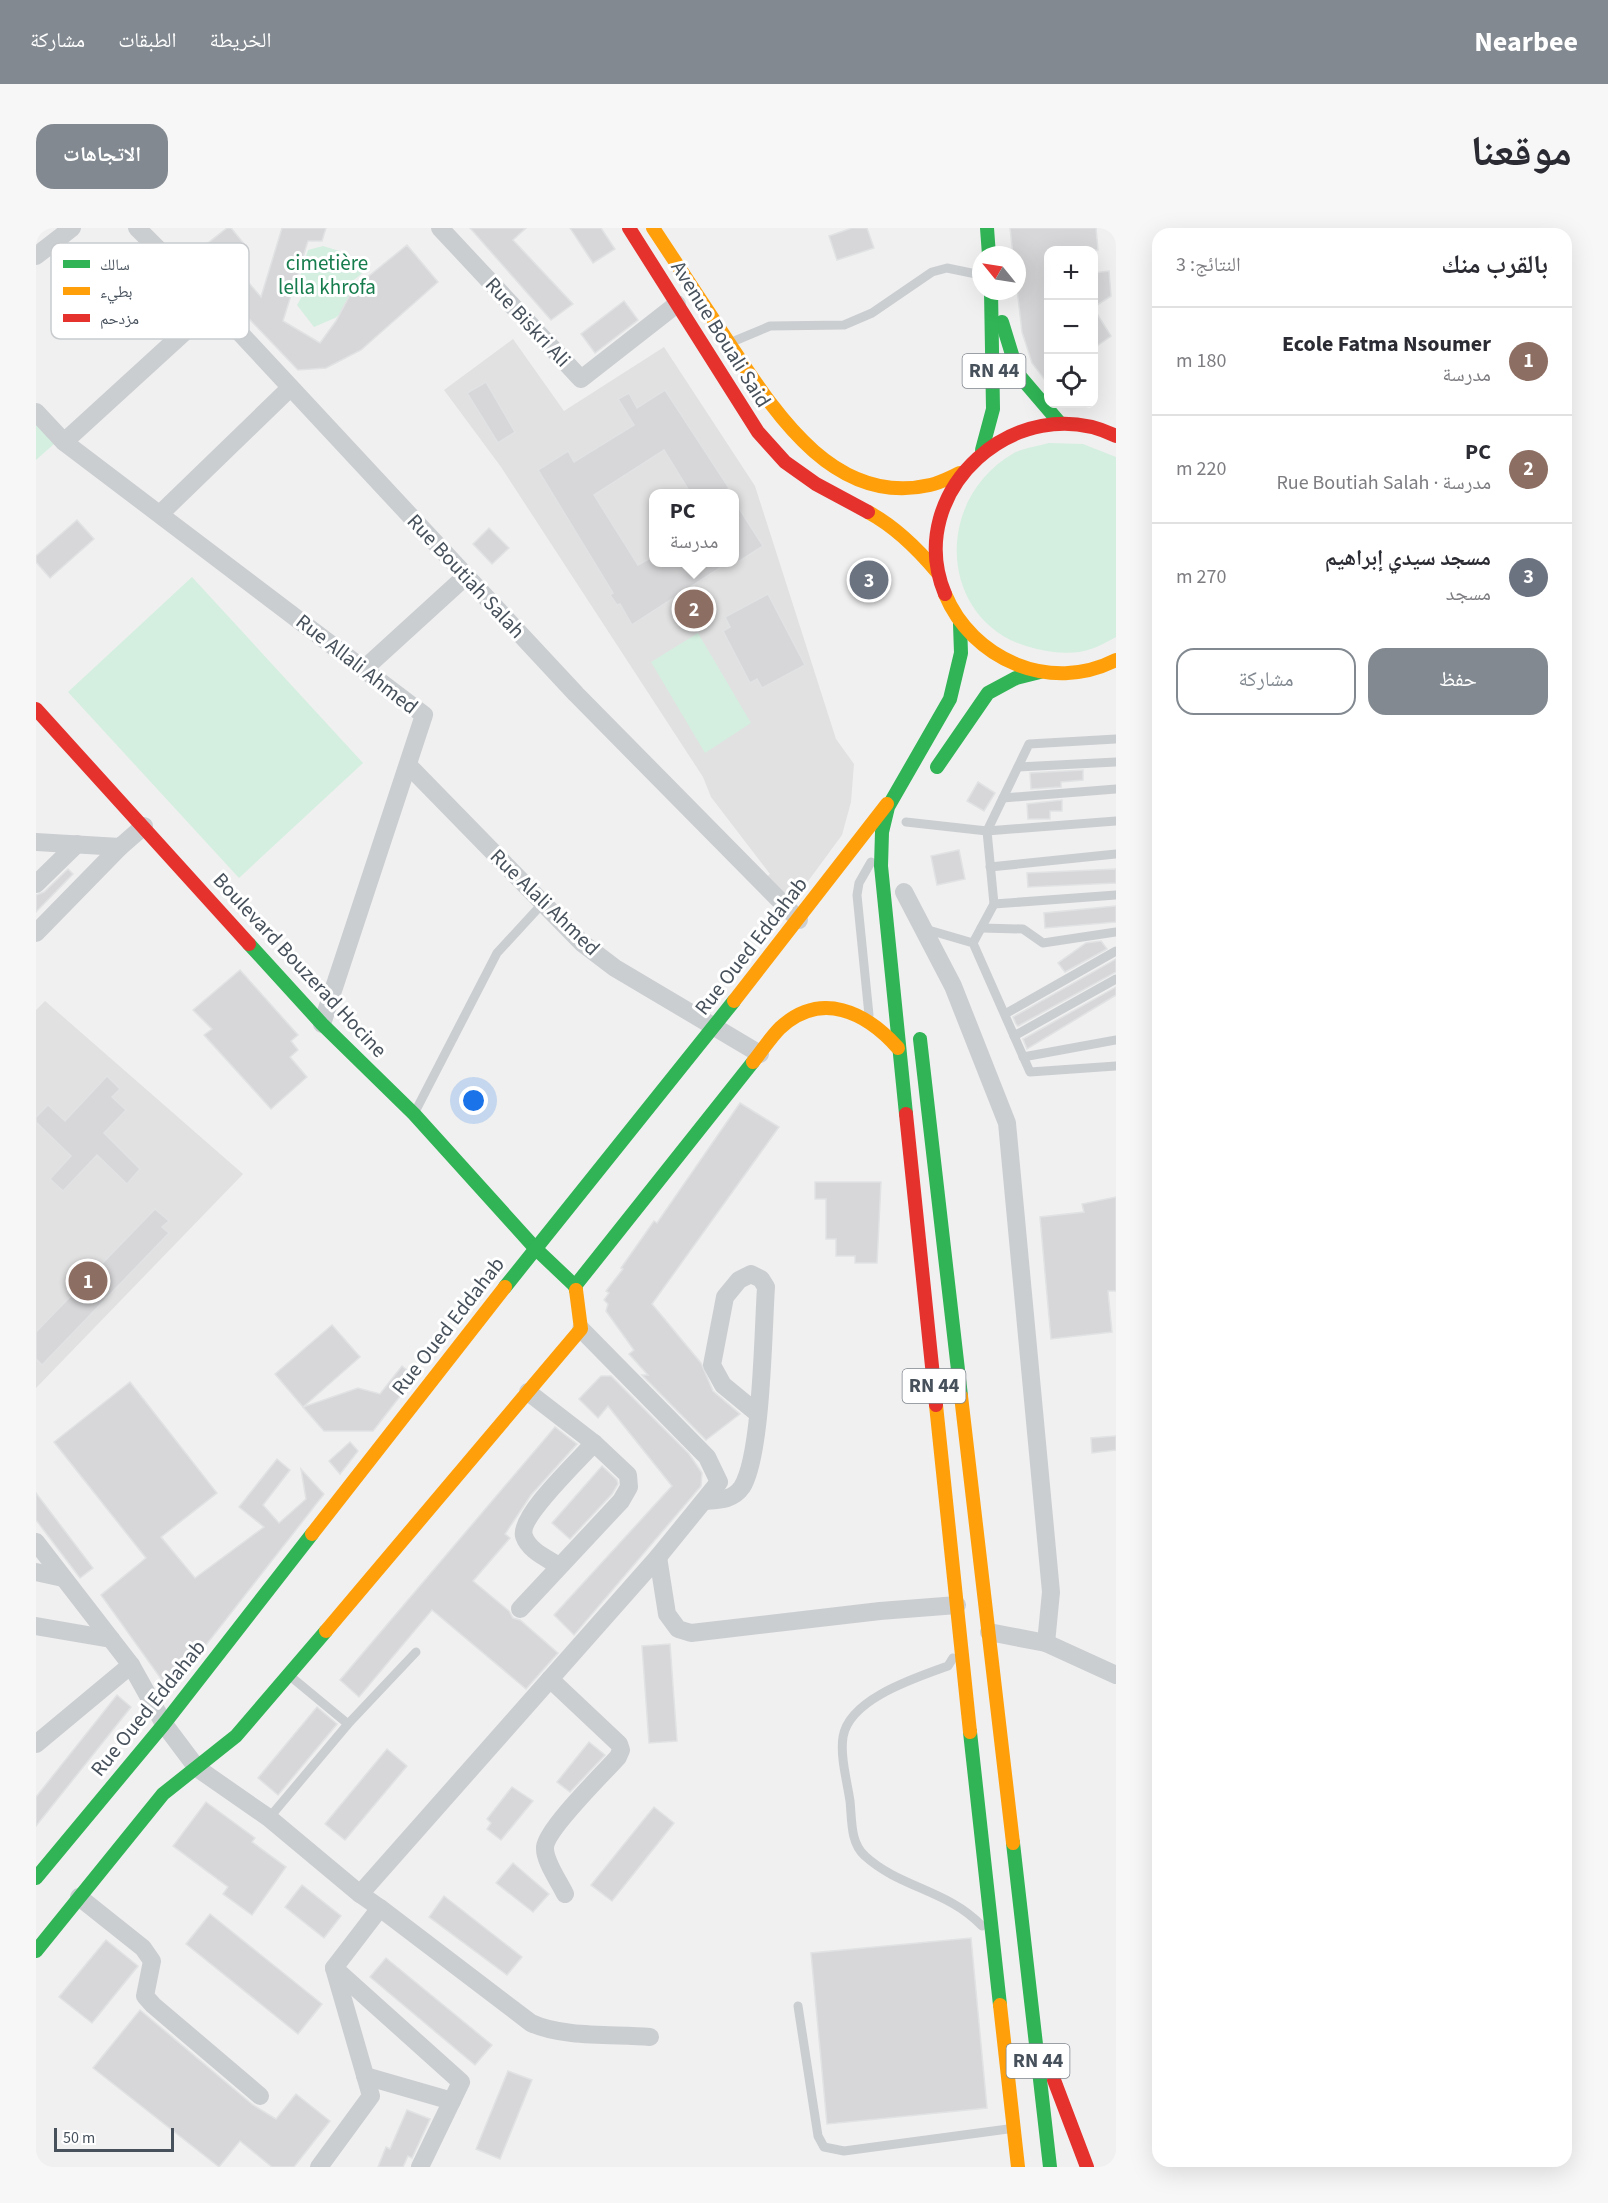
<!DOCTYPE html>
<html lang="ar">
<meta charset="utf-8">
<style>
body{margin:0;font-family:"Source Sans 3","Noto Naskh Arabic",sans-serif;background:#f7f7f7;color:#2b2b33;direction:rtl}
.controls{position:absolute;right:18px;top:18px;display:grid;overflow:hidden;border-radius:12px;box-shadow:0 6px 24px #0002}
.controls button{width:54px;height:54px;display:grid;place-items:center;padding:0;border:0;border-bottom:2px solid #e1e1e2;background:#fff;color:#2b2b33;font:30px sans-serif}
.compass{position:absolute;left:936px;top:18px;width:54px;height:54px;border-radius:50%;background:#fff;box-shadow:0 6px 24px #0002;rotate:300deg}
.scale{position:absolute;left:18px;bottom:15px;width:120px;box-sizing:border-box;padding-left:6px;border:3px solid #47515c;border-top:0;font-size:16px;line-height:21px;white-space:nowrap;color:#47515c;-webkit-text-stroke:4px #fff;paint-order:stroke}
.you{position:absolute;left:438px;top:873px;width:21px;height:21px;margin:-15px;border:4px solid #fff;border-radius:50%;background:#1a73e8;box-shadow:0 0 0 9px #1a73e833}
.badge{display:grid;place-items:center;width:39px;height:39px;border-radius:50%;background:#828990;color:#fff;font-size:20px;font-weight:700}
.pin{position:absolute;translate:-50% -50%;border:3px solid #fff;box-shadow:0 2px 6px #0006}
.popup{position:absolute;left:613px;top:261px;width:90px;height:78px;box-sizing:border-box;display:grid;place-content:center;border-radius:12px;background:#fff;filter:drop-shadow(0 2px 4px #0005);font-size:20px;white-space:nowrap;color:#7c7c81}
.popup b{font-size:22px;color:#2b2b33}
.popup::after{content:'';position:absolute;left:50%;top:100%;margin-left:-12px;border:12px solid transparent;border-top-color:#fff}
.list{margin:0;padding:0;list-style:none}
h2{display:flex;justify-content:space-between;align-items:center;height:78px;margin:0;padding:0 24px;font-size:26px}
h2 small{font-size:20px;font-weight:400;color:#7c7c81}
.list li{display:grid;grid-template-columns:39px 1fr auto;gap:18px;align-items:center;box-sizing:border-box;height:108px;padding:0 24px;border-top:2px solid #e1e1e2}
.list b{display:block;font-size:22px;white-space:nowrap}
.list p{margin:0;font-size:20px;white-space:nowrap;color:#7c7c81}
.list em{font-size:20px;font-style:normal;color:#7c7c81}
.actions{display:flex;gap:12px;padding:18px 24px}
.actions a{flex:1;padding:14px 0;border:2px solid #828990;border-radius:18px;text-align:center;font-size:21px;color:#828990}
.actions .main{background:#828990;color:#fff}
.icon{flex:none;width:33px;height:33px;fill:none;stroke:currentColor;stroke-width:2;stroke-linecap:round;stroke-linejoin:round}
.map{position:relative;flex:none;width:1080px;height:1939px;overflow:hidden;direction:ltr;border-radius:18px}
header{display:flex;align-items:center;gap:36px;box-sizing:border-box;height:84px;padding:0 30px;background:#828990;color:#fff}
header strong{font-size:28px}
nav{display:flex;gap:33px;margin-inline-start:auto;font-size:21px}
.intro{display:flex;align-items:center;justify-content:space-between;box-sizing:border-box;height:144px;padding:0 36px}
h1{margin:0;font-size:42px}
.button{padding:15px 27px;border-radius:18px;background:#828990;color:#fff;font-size:21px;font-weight:700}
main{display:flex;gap:36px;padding:0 36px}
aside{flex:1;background:#fff;border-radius:18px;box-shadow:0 6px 24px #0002}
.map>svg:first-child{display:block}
.education{fill:#e2e1e2;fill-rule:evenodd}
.green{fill:#d4efe0}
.building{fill:#d7d7d9;stroke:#e1e2e3;stroke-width:1.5}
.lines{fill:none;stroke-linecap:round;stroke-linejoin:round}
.lane{stroke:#cbced1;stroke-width:9}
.street{stroke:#cbced1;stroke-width:18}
.fast{stroke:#30b455;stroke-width:14}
.slow{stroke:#ff9f0a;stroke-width:14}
.jam{stroke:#e5322d;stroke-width:14}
.labels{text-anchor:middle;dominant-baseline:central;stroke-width:6;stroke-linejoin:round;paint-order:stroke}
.shield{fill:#fff;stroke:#7e858d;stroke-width:1.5}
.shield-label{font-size:20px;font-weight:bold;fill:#47515c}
.park-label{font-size:21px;fill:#187d4e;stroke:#fff}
.street-label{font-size:21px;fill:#47515c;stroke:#fff}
.key{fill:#fff;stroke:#c8cbce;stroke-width:1.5}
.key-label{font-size:16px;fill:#47515c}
</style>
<header>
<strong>Nearbee</strong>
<nav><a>الخريطة</a><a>الطبقات</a><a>مشاركة</a></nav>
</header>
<div class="intro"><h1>موقعنا</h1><a class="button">الاتجاهات</a></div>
<main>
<aside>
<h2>بالقرب منك<small>النتائج: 3</small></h2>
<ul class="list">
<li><span class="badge" style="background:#8d6e63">1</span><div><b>Ecole Fatma Nsoumer</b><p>مدرسة</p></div><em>180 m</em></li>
<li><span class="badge" style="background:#8d6e63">2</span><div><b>PC</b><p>مدرسة · Rue Boutiah Salah</p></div><em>220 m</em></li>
<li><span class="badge" style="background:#6b7280">3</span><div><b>مسجد سيدي إبراهيم</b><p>مسجد</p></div><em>270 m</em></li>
</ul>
<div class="actions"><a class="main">حفظ</a><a>مشاركة</a></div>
</aside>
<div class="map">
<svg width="1080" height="1939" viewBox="0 0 1080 1939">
<rect width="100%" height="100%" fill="#f0f0f0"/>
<g class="education">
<path d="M477,111L528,183L628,119L719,258L800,511L818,536L815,574L806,607L756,675L725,654L734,646L675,569L667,549L465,239L408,162ZM618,266H698V334H618Z"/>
<polygon points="9,773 207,946 0,1160 0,782"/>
</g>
<g class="green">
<polygon points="287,18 310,25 329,43 314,55 327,69 299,90 278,99 261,77 268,65 260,62 272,22"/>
<polygon points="0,196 18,216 0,232"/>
<path d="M1013,215L1047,216L1080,229V409C1072,413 1064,418 1055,421C1038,427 1018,425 1001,421C903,400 894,273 978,225C988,220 1002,218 1013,215Z"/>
<polygon points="156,349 327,535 203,650 32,464"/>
<polygon points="662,405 715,495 669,525 615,434"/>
</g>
<g class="building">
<polygon points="191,0 195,0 209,17 194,33 225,69 246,0 290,0 286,13 272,13 247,93 284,115 300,93 317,61 371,17 402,54 325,122 290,140 262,142 154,29"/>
<polygon points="434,0 490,0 477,12 537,76 515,92"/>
<polygon points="534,0 565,0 579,21 557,35"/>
<polygon points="816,0 831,0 838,20 801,32 793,8"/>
<polygon points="974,0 1060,0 1062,22 1012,22 1012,156 996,135 986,104 981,61 981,27 977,27"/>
<polygon points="102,17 119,34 101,49 86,33"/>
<polygon points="1073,43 1075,68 1058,79 1058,45"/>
<polygon points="588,73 602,92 559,125 545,106"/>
<polygon points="1058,81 1075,108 1058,120"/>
<polygon points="450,154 479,204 462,215 431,165"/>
<polygon points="629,162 693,260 688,266 655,266 628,222 558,267 602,337 618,328 618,334 693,334 596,397 584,376 581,377 574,367 577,365 502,242 532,223 538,234 598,197 582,171 593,165 601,180"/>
<polygon points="699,274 727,318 699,336"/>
<polygon points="41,292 58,311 14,350 0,334 0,328"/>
<polygon points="453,300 473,320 456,336 437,316"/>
<polygon points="732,366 769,437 726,460 721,451 714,455 687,403 694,399 689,389"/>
<polygon points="1047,542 1047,552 1025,554 1025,559 995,561 994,545"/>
<polygon points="942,554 959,565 948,583 931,573"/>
<polygon points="1026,572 1026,583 1014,583 1014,591 992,591 991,576"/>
<polygon points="923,622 929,651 901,657 895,628"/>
<polygon points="32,641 37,646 0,684 0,667 8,664"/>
<polygon points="1080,641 1080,655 992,659 991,645"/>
<polygon points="1080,678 1080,694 1009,700 1008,685"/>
<polygon points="1065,713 1071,721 1029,744 1022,735 1050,715"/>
<polygon points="1080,731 1080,744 982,798 980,796 977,789"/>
<polygon points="204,742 262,807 255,813 262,822 254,829 271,849 235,881 168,807 176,801 157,782"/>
<polygon points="1080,759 1080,767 991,821 987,811"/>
<polygon points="71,848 84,861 76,869 90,882 68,905 104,941 91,956 61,927 27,963 14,951 35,928 0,894 0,889 12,877 29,893"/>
<polygon points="704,875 743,899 616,1076 665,1135 677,1163 704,1186 670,1212 606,1147 612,1147 593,1126 598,1122 570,1083 572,1076 568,1072 573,1065 570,1063 587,1041 585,1040 618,993 621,995"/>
<polygon points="779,954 845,954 841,1035 819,1035 819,1028 800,1028 800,1011 790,1011 790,971 779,971"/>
<polygon points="1080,969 1080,1063 1072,1063 1076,1104 1015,1111 1004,989 1048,984 1046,976"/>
<polygon points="119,981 133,993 126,999 133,1005 6,1137 0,1131 0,1104"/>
<polygon points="296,1097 324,1129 267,1179 239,1146"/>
<polygon points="366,1138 379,1149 337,1203 288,1203 267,1179 322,1160 344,1166"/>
<polygon points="565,1148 575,1148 653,1226 666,1245 665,1258 538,1407 518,1387 636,1258 572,1178 562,1190 543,1171"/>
<polygon points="94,1154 181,1265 125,1309 159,1350 228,1299 203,1279 241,1231 254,1242 227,1277 243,1295 270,1271 265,1241 288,1266 152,1440 150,1437 128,1455 65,1367 110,1330 18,1214"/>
<polygon points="519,1199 541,1216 495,1267 469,1306 474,1310 437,1353 473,1383 477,1390 484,1392 522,1425 490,1461 396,1382 323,1469 304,1452"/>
<polygon points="1080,1208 1080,1222 1056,1225 1055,1210"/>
<polygon points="314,1214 322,1223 304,1246 293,1233"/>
<polygon points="566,1238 581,1252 582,1256 576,1266 534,1311 516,1295"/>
<polygon points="0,1265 57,1340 44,1350 0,1292"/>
<polygon points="634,1416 641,1513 613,1515 606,1418"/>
<polygon points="81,1467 95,1479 0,1598 0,1569"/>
<polygon points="281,1479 301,1496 242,1567 222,1550"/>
<polygon points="553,1514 569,1527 534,1564 521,1554"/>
<polygon points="351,1521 371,1538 309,1612 289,1596"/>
<polygon points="476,1559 497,1573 465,1612 451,1601 455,1595 451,1591"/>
<polygon points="170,1574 219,1610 216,1614 250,1639 216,1687 187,1666 192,1659 137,1618"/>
<polygon points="618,1579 638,1595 576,1673 555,1657"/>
<polygon points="477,1635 513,1666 497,1684 460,1655"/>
<polygon points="266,1657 305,1688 288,1710 249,1679"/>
<polygon points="408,1668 486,1729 471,1747 393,1689"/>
<polygon points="174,1686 286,1776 262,1806 150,1716"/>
<polygon points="935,1710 951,1880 791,1896 775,1725"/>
<polygon points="70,1712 102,1738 56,1795 23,1769"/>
<polygon points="350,1730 456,1817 439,1837 334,1749"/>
<polygon points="104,1782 217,1877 240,1891 260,1866 294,1893 258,1939 236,1939 204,1913 183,1939 57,1840"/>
<polygon points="472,1843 496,1852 464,1931 440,1921"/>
<polygon points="371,1882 394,1891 376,1930 372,1928 367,1939 342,1939 350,1919 354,1921"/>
</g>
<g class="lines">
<g class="lane">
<polyline points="696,114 734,98 808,97 836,85 896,44 911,40 945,47"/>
<polyline points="982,539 1080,534"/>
<polyline points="967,570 1080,561"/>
<polyline points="870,594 951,603 993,516 1080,511"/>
<polyline points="954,639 1080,626"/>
<polyline points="958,676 1080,667"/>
<polyline points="945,700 987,701 1007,715 1080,704"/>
<polyline points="889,701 937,715 994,844 1080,838"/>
<polyline points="937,715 958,676 951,603 1080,593"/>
<polyline points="969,786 1080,723"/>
<polyline points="833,787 821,667 823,655 835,634"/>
<polyline points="978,808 1080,751"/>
<polyline points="987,829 1080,812"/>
<polyline points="379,884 461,725 507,675"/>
<path d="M917,1430L912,1438C879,1450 813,1471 807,1509C804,1528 811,1553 814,1573C816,1591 814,1615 829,1628C864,1660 912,1662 946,1698"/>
<polyline points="254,1448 312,1496"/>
<polyline points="233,1590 312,1496 380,1424"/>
<polyline points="762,1778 782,1908 788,1919 808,1923 972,1901"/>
</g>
<g class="street">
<polyline points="101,0 178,77 540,466 763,692"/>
<polyline points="404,0 545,151 641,76"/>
<polyline points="0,28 36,0"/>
<polyline points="0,184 28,214 388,487 286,796"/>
<polyline points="28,214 178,77"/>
<polyline points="125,285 254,160"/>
<polyline points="328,441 430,348"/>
<polyline points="373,538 546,715 579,740 724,826"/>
<polyline points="0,614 84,619 108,598"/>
<polyline points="0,656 41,616"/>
<polyline points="868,664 917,758 971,895 1015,1364 1010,1415"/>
<polyline points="0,705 84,619"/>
<path d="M669,1273C684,1272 697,1272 706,1259C726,1227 727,1103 730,1059L725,1051L715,1046L703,1052L689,1069L676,1137L687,1157L721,1185"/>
<polyline points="0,1314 95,1437 128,1496 161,1540 233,1590 324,1666 344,1680 298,1740 335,1868 283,1939"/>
<polyline points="622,1329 631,1386 642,1401 655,1405 844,1383 921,1377"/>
<path d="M523,1338C511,1330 493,1323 488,1308C482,1289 544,1231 558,1215"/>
<polyline points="0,1344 27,1350"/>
<polyline points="484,1381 585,1273 593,1259 592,1247 558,1215 492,1164"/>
<polyline points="0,1398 75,1411"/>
<polyline points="953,1404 1010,1415 1080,1447"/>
<path d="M514,1451L583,1516L585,1522L582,1529C568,1545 511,1600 509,1619C508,1633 523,1653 529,1666"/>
<polyline points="0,1516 95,1437"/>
<polyline points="324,1666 622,1329 683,1254 671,1229 545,1101"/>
<polyline points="43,1669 107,1720 116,1733 109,1768 117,1777 224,1868"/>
<path d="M344,1680L495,1795C527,1810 578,1806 614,1809"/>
<polyline points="298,1740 425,1854 384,1939"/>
<polyline points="329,1848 416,1873"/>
</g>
<g class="fast">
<polyline points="951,0 953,27"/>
<polyline points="966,94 982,146 1023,194"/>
<polyline points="946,222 957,181 955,63"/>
<polyline points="901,539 952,465 980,450 1004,444"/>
<polyline points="213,716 286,796 378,886 499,1020 539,1058"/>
<polyline points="884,811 925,1168"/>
<polyline points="870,886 845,638 846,604 852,579 914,471 925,425 924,396"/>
<polyline points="469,1059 698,773"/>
<polyline points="540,1062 539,1058 717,834"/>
<polyline points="934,1504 964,1777"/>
<polyline points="977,1615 1014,1939"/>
<polyline points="0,1650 128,1496 276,1306"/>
<polyline points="0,1723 127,1566 200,1508 290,1403"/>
</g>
<g class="slow">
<path d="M617,0C643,39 669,79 695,118C740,186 799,279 894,257C904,255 915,249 924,245"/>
<path d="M832,284C860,299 881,320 901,344"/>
<path d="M909,366C936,431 1014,466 1080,432"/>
<polyline points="698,773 851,576"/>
<path d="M717,834C726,823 734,810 744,800C785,762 830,784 862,820"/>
<polyline points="925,1168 977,1615"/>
<polyline points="900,1177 934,1504"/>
<polyline points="276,1306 469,1059"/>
<polyline points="290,1403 545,1101 540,1062"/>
<polyline points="964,1777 982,1939"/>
</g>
<g class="jam">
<polyline points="593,0 722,204 749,234 780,256 832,284"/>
<path d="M909,366C866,263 982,160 1080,208"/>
<polyline points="0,481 213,716"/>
<polyline points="870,886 900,1177"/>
<polyline points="1018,1852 1051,1939"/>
</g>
</g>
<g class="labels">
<g class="shield">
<rect x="926.5" y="126" width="63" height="34" rx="4.5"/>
<rect x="866.5" y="1141" width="63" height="34" rx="4.5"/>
<rect x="970.5" y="1816" width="63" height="34" rx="4.5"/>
</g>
<g class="shield-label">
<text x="958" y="143">RN 44</text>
<text x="898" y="1158">RN 44</text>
<text x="1002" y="1833">RN 44</text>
</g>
<g class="park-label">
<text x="291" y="35">cimetière<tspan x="291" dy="24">lella khrofa</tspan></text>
</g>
<g class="street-label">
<text transform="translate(492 94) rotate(47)">Rue Biskri Ali</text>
<text transform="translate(685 106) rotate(58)">Avenue Bouali Said</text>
<text transform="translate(430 348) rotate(47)">Rue Boutiah Salah</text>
<text transform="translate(321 436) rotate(38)">Rue Allali Ahmed</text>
<text transform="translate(509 674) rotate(44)">Rue Alali Ahmed</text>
<text transform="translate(715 718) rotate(-52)">Rue Oued Eddahab</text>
<text transform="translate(264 737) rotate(47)">Boulevard Bouzerad Hocine</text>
<text transform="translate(412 1098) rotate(-52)">Rue Oued Eddahab</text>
<text transform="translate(112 1480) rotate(-51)">Rue Oued Eddahab</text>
</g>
</g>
<rect x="15" y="15" width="198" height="96" rx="9" class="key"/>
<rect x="27" y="32" width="27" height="8" fill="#30b455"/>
<rect x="27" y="59" width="27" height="8" fill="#ff9f0a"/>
<rect x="27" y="86" width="27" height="8" fill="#e5322d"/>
<g class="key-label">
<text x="64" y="42">سالك</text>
<text x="64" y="69">بطيء</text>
<text x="64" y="96">مزدحم</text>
</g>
</svg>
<div class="controls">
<button>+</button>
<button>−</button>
<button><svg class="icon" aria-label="locate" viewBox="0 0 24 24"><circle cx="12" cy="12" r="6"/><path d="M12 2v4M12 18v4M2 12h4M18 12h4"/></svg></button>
</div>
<svg class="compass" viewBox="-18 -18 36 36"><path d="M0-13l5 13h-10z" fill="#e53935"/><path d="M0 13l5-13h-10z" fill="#7c7c81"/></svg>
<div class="scale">50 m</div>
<div class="you"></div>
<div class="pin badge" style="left:52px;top:1053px;background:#8d6e63">1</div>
<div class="pin badge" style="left:658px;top:381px;background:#8d6e63">2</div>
<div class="popup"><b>PC</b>مدرسة</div>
<div class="pin badge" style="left:833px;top:352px;background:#6b7280">3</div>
</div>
</main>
